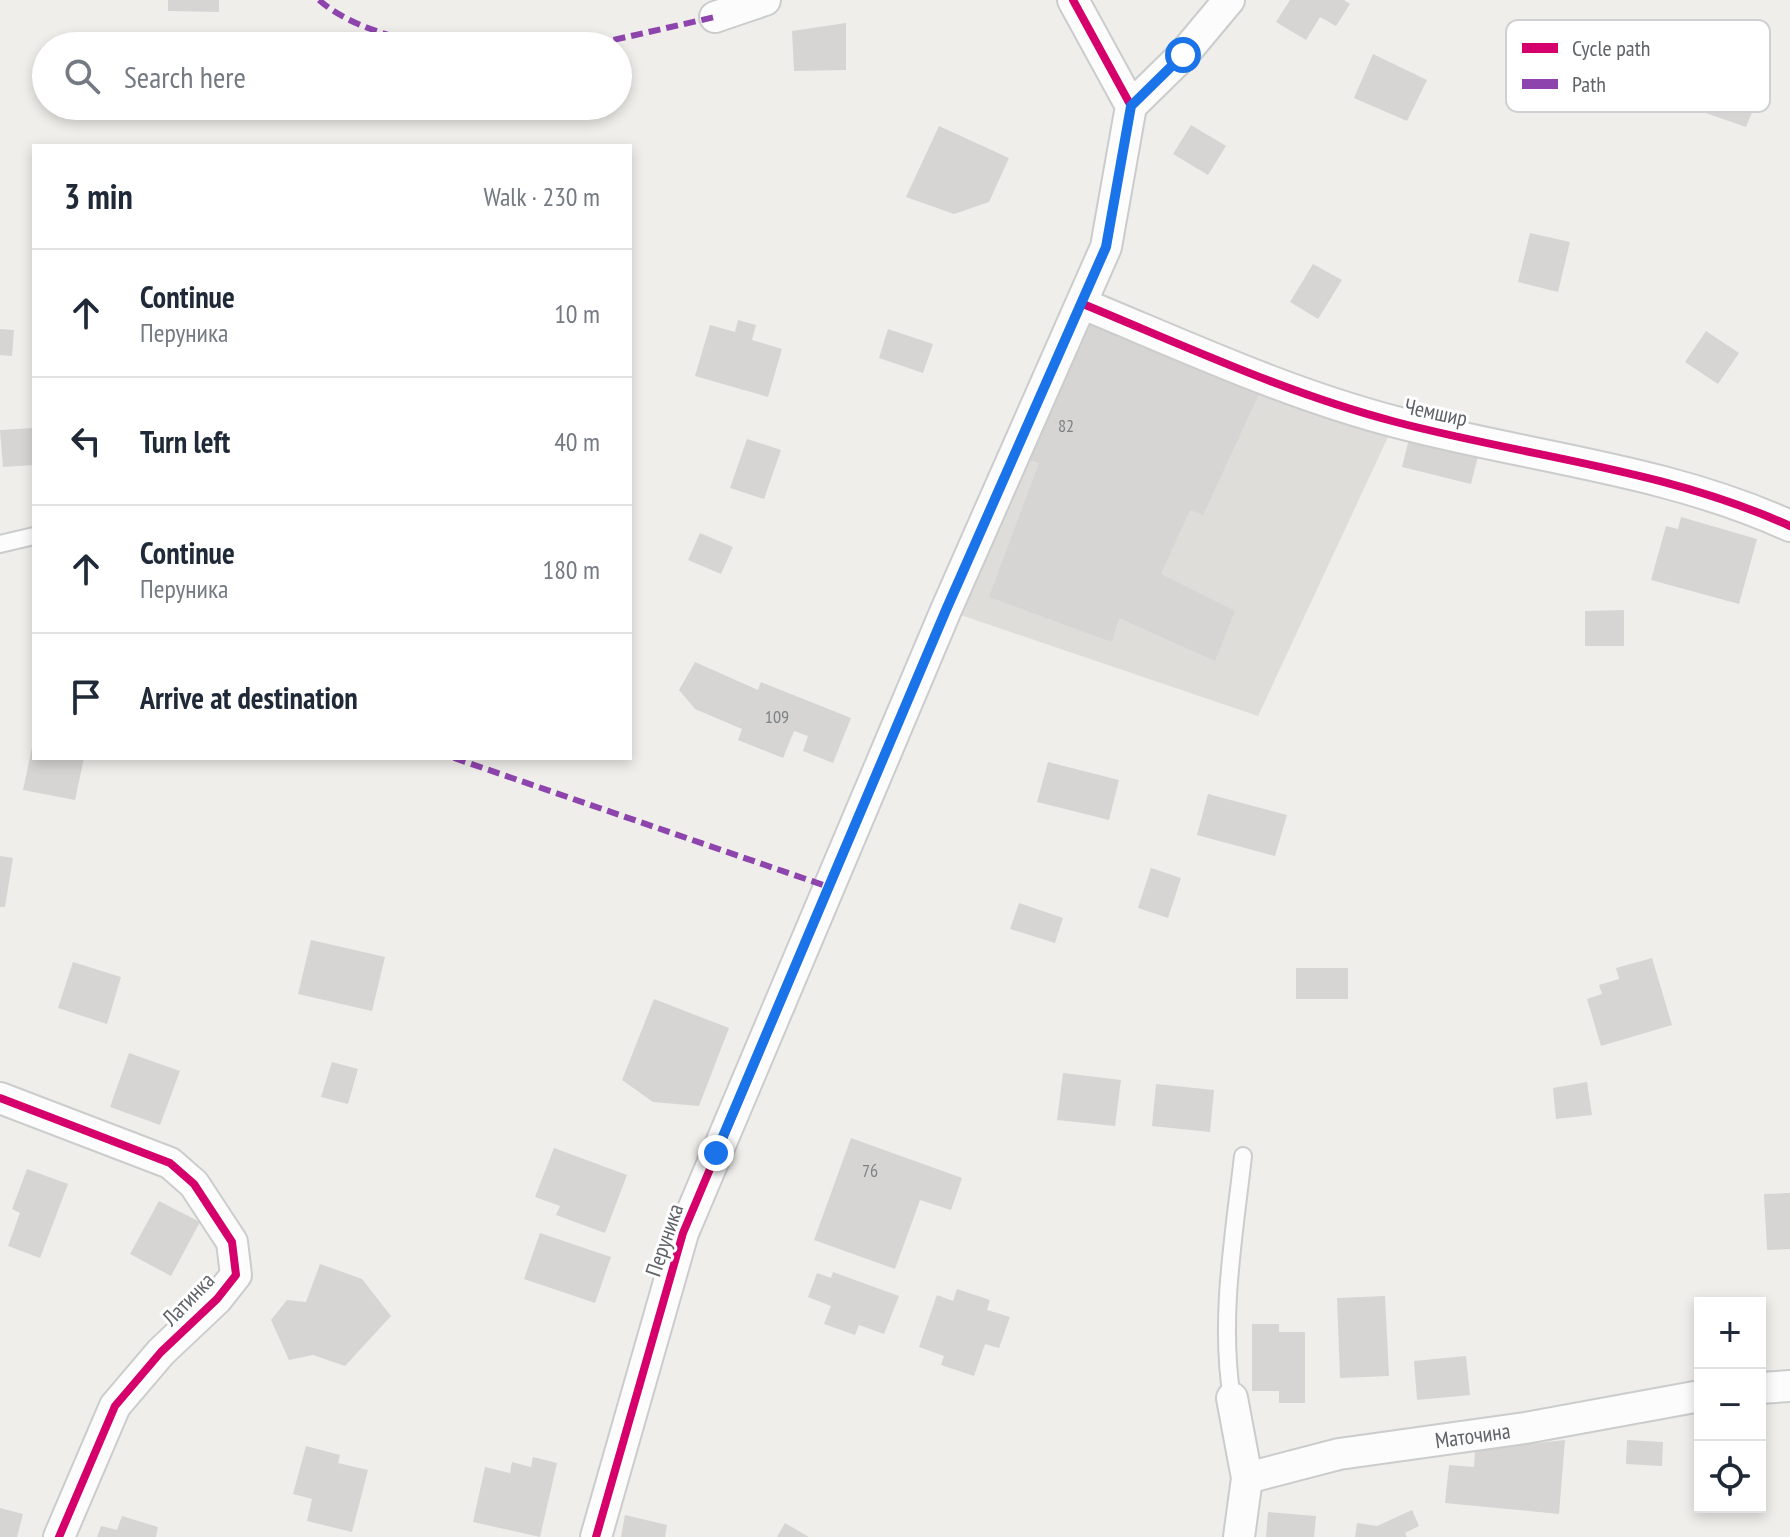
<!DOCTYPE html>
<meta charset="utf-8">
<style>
body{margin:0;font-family:"PT Sans Narrow",sans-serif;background:#f6f6f7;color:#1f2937}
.controls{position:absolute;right:24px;bottom:24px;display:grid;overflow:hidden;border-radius:0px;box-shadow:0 4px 12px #0003}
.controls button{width:72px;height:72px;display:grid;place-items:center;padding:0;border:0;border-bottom:2px solid #e0e1e3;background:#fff;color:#1f2937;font:40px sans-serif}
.stop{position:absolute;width:24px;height:24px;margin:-18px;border:6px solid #1a73e8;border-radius:50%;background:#fff}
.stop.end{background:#1a73e8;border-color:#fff;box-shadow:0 2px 8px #0008}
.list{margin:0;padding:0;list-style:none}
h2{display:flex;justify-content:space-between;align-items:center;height:104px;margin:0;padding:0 32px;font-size:34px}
h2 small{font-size:26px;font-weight:400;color:#747a83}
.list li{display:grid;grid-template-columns:52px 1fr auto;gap:24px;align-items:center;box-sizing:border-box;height:128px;padding:0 32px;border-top:2px solid #e0e1e3}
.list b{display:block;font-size:30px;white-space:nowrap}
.list p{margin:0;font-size:26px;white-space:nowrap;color:#747a83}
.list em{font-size:26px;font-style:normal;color:#747a83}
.icon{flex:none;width:44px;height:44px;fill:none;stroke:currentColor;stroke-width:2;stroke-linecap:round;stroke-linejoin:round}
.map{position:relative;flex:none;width:1790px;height:1537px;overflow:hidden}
.search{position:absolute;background:#fff;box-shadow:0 4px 12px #0003;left:32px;top:32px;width:600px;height:88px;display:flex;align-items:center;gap:20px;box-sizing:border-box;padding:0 28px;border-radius:44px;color:#747a83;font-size:30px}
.panel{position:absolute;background:#fff;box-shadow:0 4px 12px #0003;left:32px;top:144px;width:600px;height:616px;border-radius:0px}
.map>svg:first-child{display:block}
.industrial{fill:#dfddda}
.building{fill:#d6d5d3}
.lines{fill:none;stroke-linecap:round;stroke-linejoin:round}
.service-casing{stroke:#cbcccc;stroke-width:20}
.minor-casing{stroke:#cbcccc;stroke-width:34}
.service{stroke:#fdfcfc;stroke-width:16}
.minor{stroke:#fdfcfc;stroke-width:30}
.quiet{stroke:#8e44ad;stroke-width:6;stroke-dasharray:12 6;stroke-linecap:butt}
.cycleway-casing{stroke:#fff;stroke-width:13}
.cycleway{stroke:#d6006c;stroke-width:8}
.route{stroke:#1a73e8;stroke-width:10}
.labels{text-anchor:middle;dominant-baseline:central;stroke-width:6;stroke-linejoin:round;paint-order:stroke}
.number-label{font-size:18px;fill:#7e8184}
.street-label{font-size:22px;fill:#5f6368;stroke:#fff}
.key{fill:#fff;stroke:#cfd0d2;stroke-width:2}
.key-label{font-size:22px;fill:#5f6368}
</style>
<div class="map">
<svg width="1790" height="1537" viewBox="0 0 1790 1537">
<rect width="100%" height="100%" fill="#efeeea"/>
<polygon class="industrial" points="1083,304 1395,422 1258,716 946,610"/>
<g class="building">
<polygon points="168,0 219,0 219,12 168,11"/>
<polygon points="1290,0 1344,0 1350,4 1336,26 1320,17 1306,40 1276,22"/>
<polygon points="846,23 846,70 794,71 792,31"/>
<polygon points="1373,54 1427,80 1407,121 1354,98"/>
<polygon points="1708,87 1755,105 1746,127 1700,111"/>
<polygon points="1191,125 1226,146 1208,175 1173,154"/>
<polygon points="939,126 1009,158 989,202 954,214 906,197"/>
<polygon points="1530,233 1570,242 1558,292 1518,282"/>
<polygon points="1313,264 1342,280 1318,319 1290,302"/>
<polygon points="738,320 756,325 752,340 782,349 768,397 695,376 710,325 735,332"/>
<polygon points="1088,324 1259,394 1203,515 1190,510 1161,574 1235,611 1215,661 1119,618 1112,642 989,597 1039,463 1027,459"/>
<polygon points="0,329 14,330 12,356 0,355"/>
<polygon points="888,329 933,344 923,373 879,358"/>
<polygon points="1706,331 1739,353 1718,384 1685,362"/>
<polygon points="34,428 34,465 3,467 0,430"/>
<polygon points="1410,435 1479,452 1471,484 1402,467"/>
<polygon points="747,439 781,450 764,499 730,488"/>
<polygon points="1681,517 1757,539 1739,604 1651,580 1666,526 1678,529"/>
<polygon points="700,533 733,547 721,574 688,560"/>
<polygon points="1624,610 1624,646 1585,646 1585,611"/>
<polygon points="695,662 758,690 761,682 851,718 833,763 803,751 808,736 794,731 783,758 738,740 742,729 695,709 679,690"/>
<polygon points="33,743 34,758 84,758 75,800 23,790"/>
<polygon points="1048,762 1119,780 1109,820 1037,802"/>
<polygon points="1208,794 1287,815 1275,856 1197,835"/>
<polygon points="0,856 13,858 5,907 0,907"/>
<polygon points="1151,868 1181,878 1168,918 1138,908"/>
<polygon points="1019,903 1063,918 1055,943 1010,929"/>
<polygon points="311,940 385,957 372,1011 298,994"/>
<polygon points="1652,958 1672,1025 1601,1046 1587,999 1602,994 1599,985 1619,979 1616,968"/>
<polygon points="73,962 121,977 107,1024 58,1008"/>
<rect x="1296" y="968" width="52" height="31"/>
<polygon points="654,999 729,1028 699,1106 653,1102 622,1080"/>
<polygon points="129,1053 180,1071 160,1125 110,1107"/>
<polygon points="332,1062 358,1069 348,1104 321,1097"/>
<polygon points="1063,1073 1121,1080 1115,1126 1057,1120"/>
<polygon points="1587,1082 1592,1115 1556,1119 1553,1088"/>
<polygon points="1156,1084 1214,1090 1210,1132 1152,1126"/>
<polygon points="851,1138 962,1178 951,1210 920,1200 895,1269 814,1240"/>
<polygon points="554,1148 627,1175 605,1233 556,1215 560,1206 535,1197"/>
<polygon points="27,1169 68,1184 40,1258 8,1246 20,1213 12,1209"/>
<polygon points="1790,1193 1790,1249 1767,1250 1764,1194"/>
<polygon points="159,1201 200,1222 171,1276 130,1254"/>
<polygon points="540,1233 611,1257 595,1303 524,1279"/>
<polygon points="320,1264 362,1279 391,1316 345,1366 313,1355 289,1360 271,1320 287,1300 306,1302"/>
<polygon points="833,1272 899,1296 884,1334 859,1325 855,1335 824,1324 831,1306 808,1297 817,1273 831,1278"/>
<polygon points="957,1289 990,1300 987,1310 1010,1317 999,1348 985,1344 974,1376 941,1365 944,1356 919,1347 937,1295 953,1301"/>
<polygon points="1385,1296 1389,1376 1340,1378 1337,1298"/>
<polygon points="1252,1324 1279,1324 1279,1332 1305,1332 1305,1403 1279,1403 1279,1391 1252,1391"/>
<polygon points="1466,1356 1470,1395 1417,1400 1414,1361"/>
<polygon points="1565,1440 1559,1514 1445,1503 1449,1465 1474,1467 1475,1450"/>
<polygon points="1627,1440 1663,1442 1662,1466 1626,1464"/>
<polygon points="306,1446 340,1455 338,1463 368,1470 352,1532 307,1521 312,1499 293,1494"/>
<polygon points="533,1457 557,1463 540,1537 473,1522 485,1467 510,1473 512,1462 531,1467"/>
<polygon points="0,1508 23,1514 17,1537 0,1537"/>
<polygon points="1412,1510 1419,1526 1405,1533 1407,1537 1355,1537 1357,1523 1377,1526"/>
<polygon points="1268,1512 1316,1516 1314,1537 1266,1537"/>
<polygon points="625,1515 667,1525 665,1537 621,1537"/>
<polygon points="122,1516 158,1527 156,1537 97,1537 101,1526 117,1530"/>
<polygon points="785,1523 809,1537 777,1537"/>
</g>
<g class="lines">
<defs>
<g id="service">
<polyline points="0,544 34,536"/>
<path d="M1232,1398C1219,1319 1234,1236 1243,1156"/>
</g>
<g id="minor">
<polyline points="715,17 765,0"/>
<polyline points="1131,106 1183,55 1229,0"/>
<path d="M1083,304C1185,346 1288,394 1396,422C1528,457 1665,469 1790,526"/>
<polyline points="0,1098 170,1163 194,1184 232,1242 236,1275 217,1299 161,1352 115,1406 59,1537"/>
<polyline points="1760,1388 1790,1386"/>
<polyline points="1232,1398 1247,1478 1239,1537"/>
<path id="s1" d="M1247,1478L1339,1454L1525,1428L1700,1396"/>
<polyline points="596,1537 683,1233 946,610 1106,247 1131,106 1073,0"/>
</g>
</defs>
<use href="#service" class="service-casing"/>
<use href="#minor" class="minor-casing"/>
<use href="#service" class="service"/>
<use href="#minor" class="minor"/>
<g class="quiet">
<path d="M319,0C351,28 403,41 444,46"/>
<polyline points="560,46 600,43 715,17"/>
<polyline points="454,758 829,887"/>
</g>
<defs>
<g id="cycleway">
<path d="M1083,304C1185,346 1288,394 1396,422C1528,457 1665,469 1790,526"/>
<polyline points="0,1098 170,1163 194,1184 232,1242 236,1275 217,1299 161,1352 115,1406 59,1537"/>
<polyline points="596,1537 683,1233 946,610 1106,247 1131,106 1073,0"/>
</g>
</defs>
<use href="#cycleway" class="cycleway-casing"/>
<use href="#cycleway" class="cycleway"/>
</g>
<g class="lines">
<polyline class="route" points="716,1153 946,610 1106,247 1131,106 1183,55"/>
</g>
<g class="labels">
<g class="number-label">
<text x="1066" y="425">82</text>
<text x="777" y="716">109</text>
<text x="870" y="1170">76</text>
</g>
<g class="street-label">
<text transform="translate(1436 412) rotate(12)">Чемшир</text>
<text transform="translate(664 1240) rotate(-71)">Перуника</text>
<text transform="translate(188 1299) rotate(-46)">Латинка</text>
<text stroke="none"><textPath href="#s1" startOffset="230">Маточина</textPath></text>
</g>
</g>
<rect x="1506" y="20" width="264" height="92" rx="12" class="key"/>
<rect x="1522" y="43" width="36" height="10" fill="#d6006c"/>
<rect x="1522" y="79" width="36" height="10" fill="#8e44ad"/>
<g class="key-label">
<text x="1572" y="56">Cycle path</text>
<text x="1572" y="92">Path</text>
</g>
</svg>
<div class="controls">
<button>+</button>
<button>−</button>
<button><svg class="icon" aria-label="locate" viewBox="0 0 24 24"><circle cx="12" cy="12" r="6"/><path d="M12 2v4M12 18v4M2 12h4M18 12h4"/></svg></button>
</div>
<div class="stop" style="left:1183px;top:55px"></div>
<div class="stop end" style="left:716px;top:1153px"></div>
<div class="search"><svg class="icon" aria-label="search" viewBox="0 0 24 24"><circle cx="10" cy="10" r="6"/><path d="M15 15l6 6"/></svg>Search here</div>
<section class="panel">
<h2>3 min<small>Walk · 230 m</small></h2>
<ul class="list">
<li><svg class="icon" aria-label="ahead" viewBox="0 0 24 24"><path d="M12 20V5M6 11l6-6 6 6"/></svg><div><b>Continue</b><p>Перуника</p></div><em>10 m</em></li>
<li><svg class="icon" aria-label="left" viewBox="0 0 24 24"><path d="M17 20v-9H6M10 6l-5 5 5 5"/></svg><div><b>Turn left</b></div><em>40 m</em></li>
<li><svg class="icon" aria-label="ahead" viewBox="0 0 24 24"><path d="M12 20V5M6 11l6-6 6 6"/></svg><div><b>Continue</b><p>Перуника</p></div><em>180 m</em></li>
<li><svg class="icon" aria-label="arrive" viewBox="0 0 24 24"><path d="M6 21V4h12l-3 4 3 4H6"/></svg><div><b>Arrive at destination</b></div></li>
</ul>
</section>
</div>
